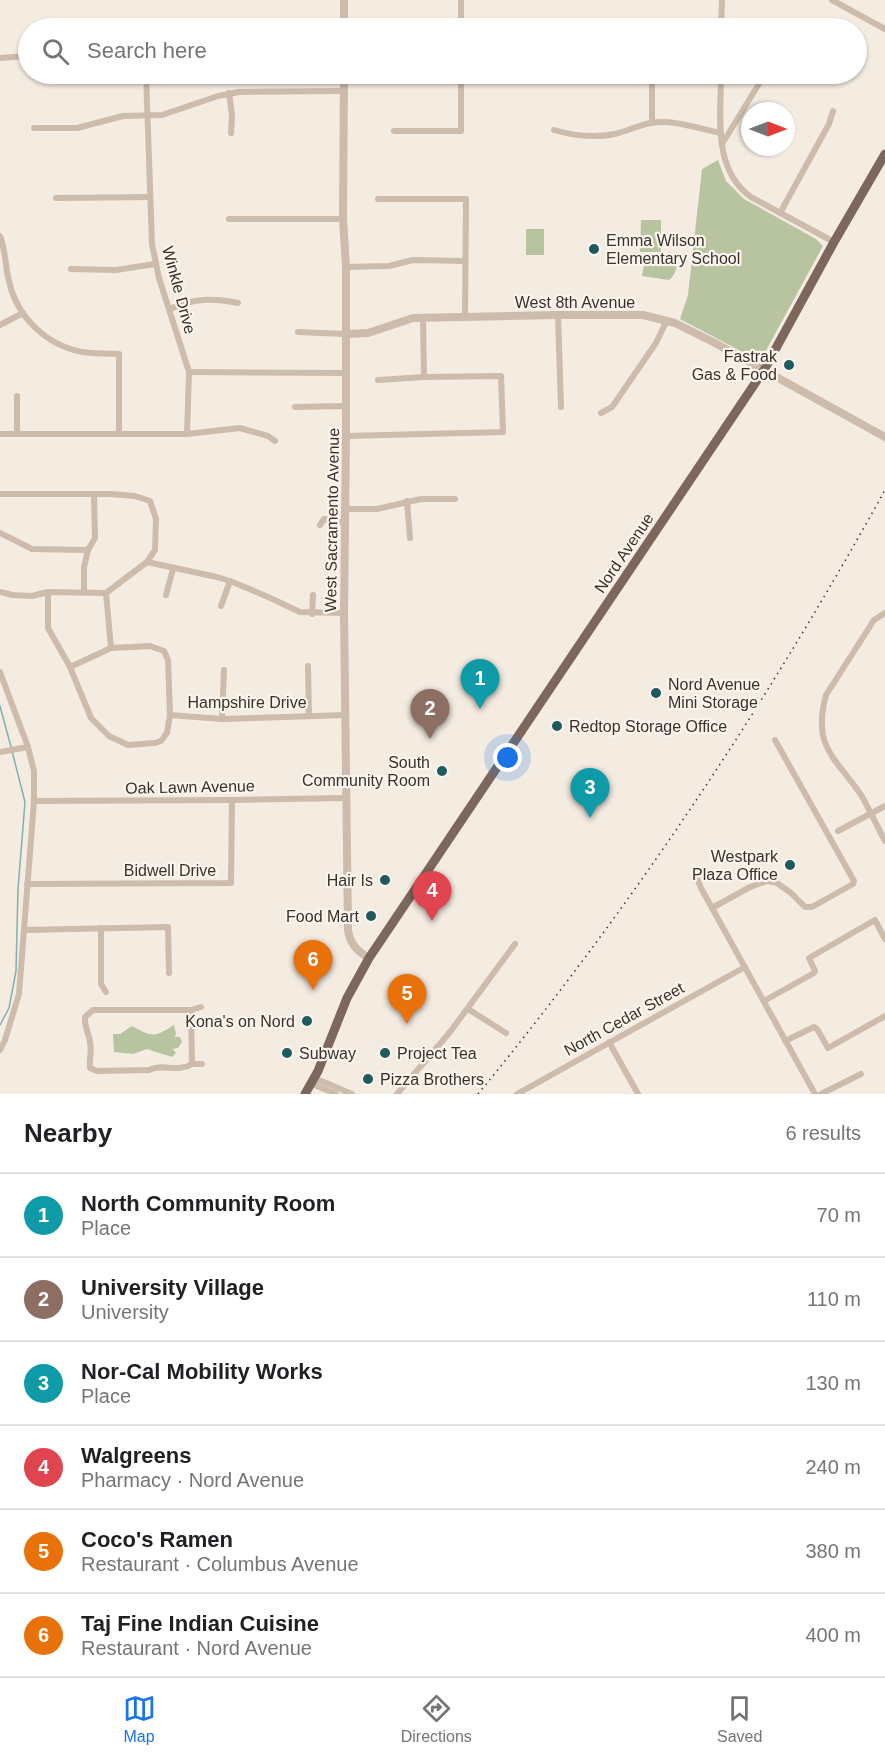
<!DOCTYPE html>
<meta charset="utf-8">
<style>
body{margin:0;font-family:Arial,sans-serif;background:#f6f6f6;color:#202124}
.compass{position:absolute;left:741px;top:102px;width:54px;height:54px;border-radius:50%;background:#fff;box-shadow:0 2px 4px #0004;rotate:90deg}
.you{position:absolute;left:508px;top:758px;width:21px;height:21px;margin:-15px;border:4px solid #fff;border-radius:50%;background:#1a73e8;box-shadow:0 0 0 9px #1a73e833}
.badge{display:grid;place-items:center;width:39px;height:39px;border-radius:50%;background:#1a73e8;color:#fff;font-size:20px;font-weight:700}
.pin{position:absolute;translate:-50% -50px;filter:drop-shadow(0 2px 3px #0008)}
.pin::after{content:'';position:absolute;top:32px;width:21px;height:18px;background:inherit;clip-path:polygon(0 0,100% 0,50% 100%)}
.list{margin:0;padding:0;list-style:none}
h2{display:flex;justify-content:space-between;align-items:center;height:78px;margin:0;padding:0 24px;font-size:26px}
h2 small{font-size:20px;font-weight:400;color:#757577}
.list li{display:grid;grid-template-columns:39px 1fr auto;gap:18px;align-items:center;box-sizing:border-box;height:84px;padding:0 24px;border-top:2px solid #e0e0e0}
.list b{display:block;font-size:22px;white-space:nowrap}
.list p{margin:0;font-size:20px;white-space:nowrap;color:#757577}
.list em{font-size:20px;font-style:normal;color:#757577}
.icon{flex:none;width:33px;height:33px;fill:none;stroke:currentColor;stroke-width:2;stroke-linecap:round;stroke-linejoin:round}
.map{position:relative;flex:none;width:885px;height:1094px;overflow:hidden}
.search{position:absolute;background:#fff;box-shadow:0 2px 4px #0004;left:18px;right:18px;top:18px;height:66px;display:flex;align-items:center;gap:15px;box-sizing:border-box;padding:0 21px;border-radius:33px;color:#757577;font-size:22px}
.sheet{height:582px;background:#fff}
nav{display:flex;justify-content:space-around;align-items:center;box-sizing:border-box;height:84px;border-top:2px solid #e0e0e0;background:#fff;font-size:16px;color:#757577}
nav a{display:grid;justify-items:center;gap:3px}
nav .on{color:#1a73e8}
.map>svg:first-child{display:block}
.green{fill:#b8c4a0}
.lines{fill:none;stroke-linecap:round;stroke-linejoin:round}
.stream{stroke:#7fb0b2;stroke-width:1.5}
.minor{stroke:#cdbbac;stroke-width:6}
.tertiary{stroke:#cdbbac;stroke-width:8}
.primary{stroke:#7d675c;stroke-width:9}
.rail{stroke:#3b302b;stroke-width:1.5;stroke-dasharray:1.5 4.5;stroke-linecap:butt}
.poi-dot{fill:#1f5a5e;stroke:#fbf5ee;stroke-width:2}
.labels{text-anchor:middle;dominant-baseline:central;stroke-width:4.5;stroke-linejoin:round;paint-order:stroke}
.poi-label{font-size:16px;fill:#3b302b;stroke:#fbf5ee;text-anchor:start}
.street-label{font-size:16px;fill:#3b302b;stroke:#fbf5ee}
</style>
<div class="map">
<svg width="885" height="1094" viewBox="0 0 885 1094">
<rect width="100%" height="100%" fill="#f4ebe1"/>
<g class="green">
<polygon points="718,160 726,181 744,199 816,239 823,246 763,356 758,358 752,357 680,319 688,295 702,169"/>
<polygon points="641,220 661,220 661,252 640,252"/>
<rect x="526" y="229" width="18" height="26"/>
<path d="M656,257H678C677,266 676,275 669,280L642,276L645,261Z"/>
<path d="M174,1025L176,1034L175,1037H180L182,1042L178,1048L173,1049L171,1047L176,1053L172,1057L147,1049L133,1054L114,1052L113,1034H120L132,1026C152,1037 154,1038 174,1025Z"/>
</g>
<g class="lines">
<g class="stream">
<polyline points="0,706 11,747"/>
<polyline points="0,1025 9,1008 16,971 18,889 25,802 12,751"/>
</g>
<g class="minor">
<polyline points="832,0 885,29"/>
<polyline points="461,28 461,0"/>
<polyline points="721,28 722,0"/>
<polyline points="0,58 28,56"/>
<polyline points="146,74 152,244 159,278 189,372 187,434"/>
<polyline points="652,74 652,123"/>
<path d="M721,74C721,116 712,169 751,197L834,242"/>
<polyline points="229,93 232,116 231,133"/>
<polyline points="34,128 77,128 123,116 162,115 218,96 239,92 344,91"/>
<path d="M554,130C574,136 595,138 615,134C627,131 639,125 651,123C674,119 699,129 721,133"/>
<polyline points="394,131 461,131 461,74"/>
<polyline points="722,144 765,74"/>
<polyline points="56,198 150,197"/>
<polyline points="378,199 466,199 465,316"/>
<polyline points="780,213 829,124 833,111"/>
<polyline points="229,219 343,219"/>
<path d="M0,236C6,251 5,266 9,281C17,317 46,345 82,352C94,354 107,353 119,354V433"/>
<polyline points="346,267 389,266 413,260 465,261"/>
<polyline points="71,269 116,270 155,264"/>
<path d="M170,309C193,298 213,298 238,303"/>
<polyline points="558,315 561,407"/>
<polyline points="423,318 424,377"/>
<polyline points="0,325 23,313"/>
<polyline points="298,332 345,334"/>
<polyline points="189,372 346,373"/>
<polyline points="17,396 17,434"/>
<polyline points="295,407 346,406"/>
<polyline points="601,413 612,407 656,343 667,320"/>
<polyline points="0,434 187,434 240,428 268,436 275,441"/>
<polyline points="346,436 503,432 501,376 424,377 378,380"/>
<polyline points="0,494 110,494 135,496 150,501 156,519 155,550 147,562 106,593 48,592 32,596 12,595 0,592"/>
<polyline points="407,501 410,538"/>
<polyline points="346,509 377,509 421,499 455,499"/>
<polyline points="320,525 324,519 346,523"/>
<polyline points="0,533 32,549 88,550"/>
<polyline points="147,562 217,577 230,581 266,596 300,612 344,613"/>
<polyline points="48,592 48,628 70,667 91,718 109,736 128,745 155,743 161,741 167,733 170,715 168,660 164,651 150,646 111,648 70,667"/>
<polyline points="84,592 84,567 88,550 95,538 94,495"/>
<polyline points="106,593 111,648"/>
<polyline points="166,595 173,569"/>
<polyline points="221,606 230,581"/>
<path d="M885,613L874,620L826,695C812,747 835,757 861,795C870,810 877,826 885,841"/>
<polyline points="312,614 313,595"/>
<polyline points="308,666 309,716"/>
<polyline points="0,672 28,747 34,771 34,801 19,994 5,1040 0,1050"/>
<polyline points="170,715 222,719 345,715"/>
<polyline points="222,719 224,670"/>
<polyline points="0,752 28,747"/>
<polyline points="34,801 232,800 347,798"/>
<polyline points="838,831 885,806"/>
<polyline points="697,878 701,888 815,1094"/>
<polyline points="27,884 231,883 232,800"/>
<polyline points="712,908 750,887 767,881 777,883 791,893 805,907 812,907 853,884 854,881 775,740"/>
<polyline points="101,928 101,984 106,992"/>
<polyline points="24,930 168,927 169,973"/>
<polyline points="764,1001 814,973 815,971 809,958 875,920 885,939"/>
<polyline points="468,1009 506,1033"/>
<path d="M191,1010L192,1064C178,1073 162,1063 149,1070L97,1071L90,1068C89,1059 92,1051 90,1042C89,1033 84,1027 85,1017L93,1010H191L201,1007"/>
<polyline points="785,1041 814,1027 817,1029 828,1048 885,1016"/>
<polyline points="609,1042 638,1094"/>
<polyline points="192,1064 202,1064"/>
<polyline points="312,1080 319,1080 352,1094"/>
<polyline points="312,1080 317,1086 336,1094"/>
<polyline points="397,1094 450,1032 515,944"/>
<polyline points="517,1094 745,967"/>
<polyline points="821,1094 861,1074"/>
</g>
<g class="tertiary">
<polyline points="344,28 344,0"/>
<path d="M344,74L343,219L346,267V436L344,613L348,929C349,943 358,952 369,958"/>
<polyline points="345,334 368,333 413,318 558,315 643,315 675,323 715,343 885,437"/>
</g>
<polyline class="primary" points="305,1094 318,1071 347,998 369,958 764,370 834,242 885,154"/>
<path class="rail" d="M478,1094C633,906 767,703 885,490"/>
</g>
<g class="poi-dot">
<circle cx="594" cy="249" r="6"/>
<circle cx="789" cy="365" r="6"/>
<circle cx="656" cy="693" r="6"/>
<circle cx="557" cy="726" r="6"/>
<circle cx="442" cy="771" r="6"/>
<circle cx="790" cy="865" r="6"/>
<circle cx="385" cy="880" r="6"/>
<circle cx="371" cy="916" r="6"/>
<circle cx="307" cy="1021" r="6"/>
<circle cx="287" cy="1053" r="6"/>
<circle cx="385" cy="1053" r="6"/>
<circle cx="368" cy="1079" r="6"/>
</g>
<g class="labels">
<g class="poi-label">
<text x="606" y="240">Emma Wilson<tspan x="606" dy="18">Elementary School</tspan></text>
<text x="777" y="356" text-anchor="end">Fastrak<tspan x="777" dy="18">Gas &amp; Food</tspan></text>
<text x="668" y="684">Nord Avenue<tspan x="668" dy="18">Mini Storage</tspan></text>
<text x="569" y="726">Redtop Storage Office</text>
<text x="430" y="762" text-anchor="end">South<tspan x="430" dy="18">Community Room</tspan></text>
<text x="778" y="856" text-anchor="end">Westpark<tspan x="778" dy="18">Plaza Office</tspan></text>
<text x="373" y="880" text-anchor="end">Hair Is</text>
<text x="359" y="916" text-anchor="end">Food Mart</text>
<text x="295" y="1021" text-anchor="end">Kona's on Nord</text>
<text x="299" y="1053">Subway</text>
<text x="397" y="1053">Project Tea</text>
<text x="380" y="1079">Pizza Brothers</text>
</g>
<g class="street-label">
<text transform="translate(179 290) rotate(75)">Winkle Drive</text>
<text x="575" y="302">West 8th Avenue</text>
<text transform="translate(332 520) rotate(-89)">West Sacramento Avenue</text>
<text transform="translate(624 553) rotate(-56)">Nord Avenue</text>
<text x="247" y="702">Hampshire Drive</text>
<text transform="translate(190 787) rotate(-1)">Oak Lawn Avenue</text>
<text x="170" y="870">Bidwell Drive</text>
<text transform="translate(624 1019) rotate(-29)">North Cedar Street</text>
</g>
</g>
</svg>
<svg class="compass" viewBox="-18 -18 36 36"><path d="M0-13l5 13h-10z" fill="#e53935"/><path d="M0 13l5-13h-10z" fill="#757577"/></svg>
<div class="you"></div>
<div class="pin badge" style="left:480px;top:709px;background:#0f9aa8">1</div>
<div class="pin badge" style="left:430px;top:739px;background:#8d6e63">2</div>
<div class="pin badge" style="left:590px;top:818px;background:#0f9aa8">3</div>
<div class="pin badge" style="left:432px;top:921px;background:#e0444e">4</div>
<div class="pin badge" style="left:407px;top:1024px;background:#e8710a">5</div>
<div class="pin badge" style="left:313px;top:990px;background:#e8710a">6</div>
<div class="search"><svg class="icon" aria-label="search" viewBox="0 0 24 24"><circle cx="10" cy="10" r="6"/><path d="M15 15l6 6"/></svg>Search here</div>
</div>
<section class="sheet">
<h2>Nearby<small>6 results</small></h2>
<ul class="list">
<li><span class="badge" style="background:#0f9aa8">1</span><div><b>North Community Room</b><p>Place</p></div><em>70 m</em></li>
<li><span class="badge" style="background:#8d6e63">2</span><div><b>University Village</b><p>University</p></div><em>110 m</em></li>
<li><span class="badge" style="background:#0f9aa8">3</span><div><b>Nor-Cal Mobility Works</b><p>Place</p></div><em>130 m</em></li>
<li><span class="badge" style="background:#e0444e">4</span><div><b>Walgreens</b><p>Pharmacy · Nord Avenue</p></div><em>240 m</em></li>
<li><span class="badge" style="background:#e8710a">5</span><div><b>Coco's Ramen</b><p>Restaurant · Columbus Avenue</p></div><em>380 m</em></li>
<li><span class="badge" style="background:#e8710a">6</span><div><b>Taj Fine Indian Cuisine</b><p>Restaurant · Nord Avenue</p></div><em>400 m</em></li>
</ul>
</section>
<nav>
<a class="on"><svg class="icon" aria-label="map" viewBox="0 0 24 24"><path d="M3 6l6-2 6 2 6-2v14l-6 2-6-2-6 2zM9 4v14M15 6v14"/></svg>Map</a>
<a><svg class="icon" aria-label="directions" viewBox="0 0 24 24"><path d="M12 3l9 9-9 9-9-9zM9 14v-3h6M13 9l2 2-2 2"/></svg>Directions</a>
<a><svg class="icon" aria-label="saved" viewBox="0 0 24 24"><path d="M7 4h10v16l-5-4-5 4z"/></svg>Saved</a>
</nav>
